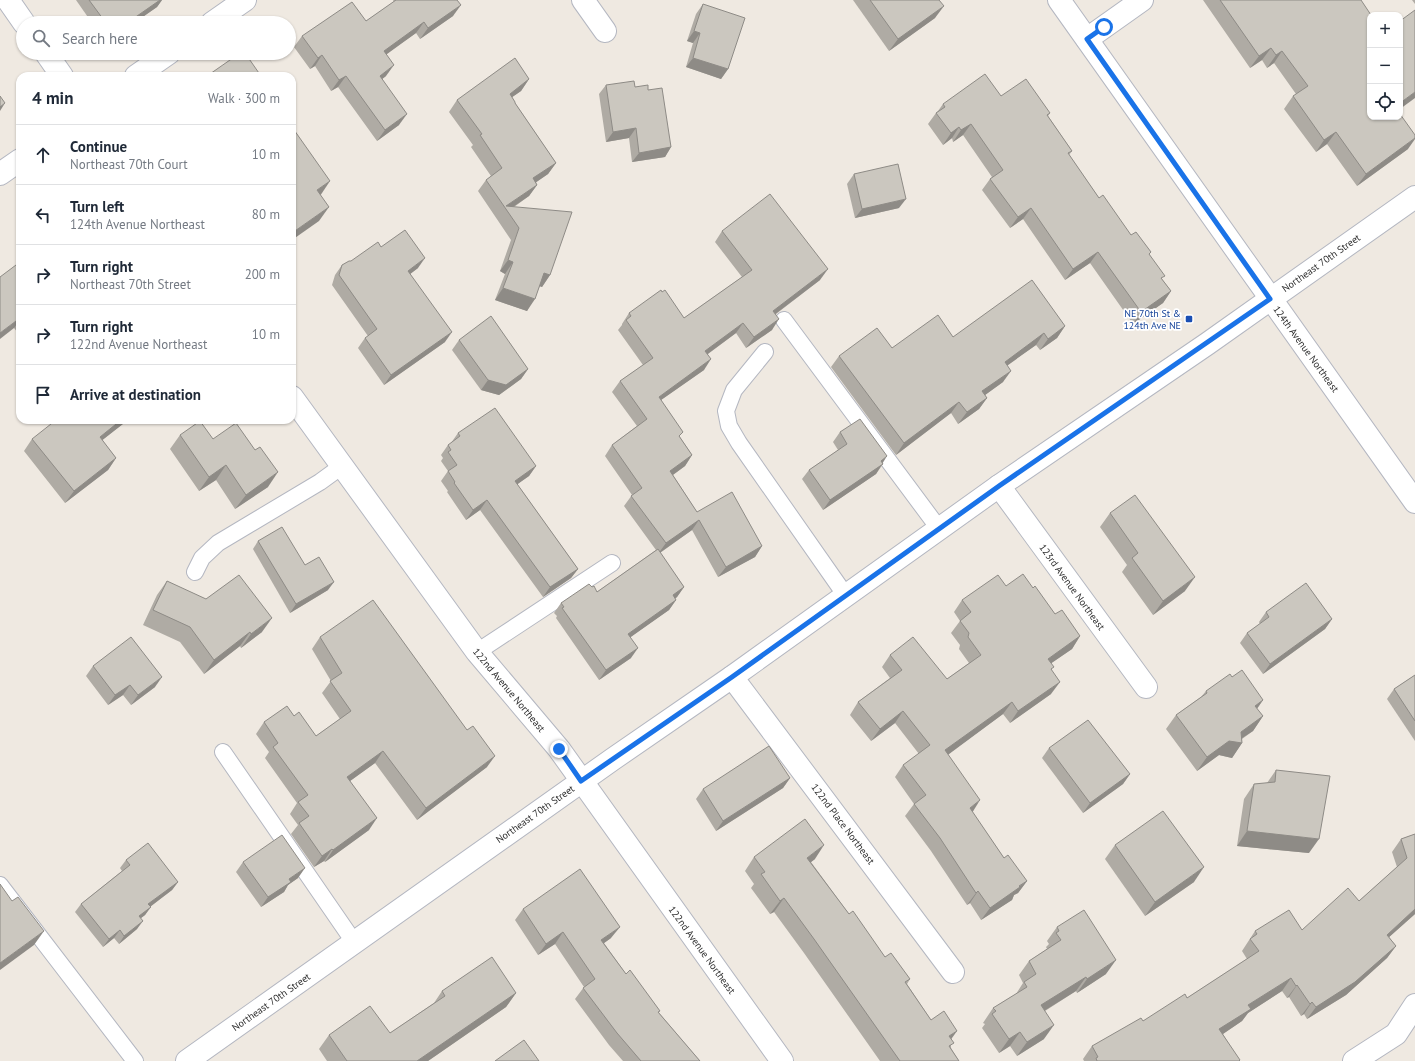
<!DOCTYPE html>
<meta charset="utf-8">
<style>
body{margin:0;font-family:"PT Sans",sans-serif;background:#f2f2f3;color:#1f2937}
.controls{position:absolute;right:12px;top:12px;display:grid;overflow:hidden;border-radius:8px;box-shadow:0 1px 3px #0004}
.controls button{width:36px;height:36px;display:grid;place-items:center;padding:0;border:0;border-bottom:1px solid #e0e1e3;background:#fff;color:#1f2937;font:20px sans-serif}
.stop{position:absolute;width:12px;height:12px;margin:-9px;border:3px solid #1a73e8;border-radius:50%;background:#fff}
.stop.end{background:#1a73e8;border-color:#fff;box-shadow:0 1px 4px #0008}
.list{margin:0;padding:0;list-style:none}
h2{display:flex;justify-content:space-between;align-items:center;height:52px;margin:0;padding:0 16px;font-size:17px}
h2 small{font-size:13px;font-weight:400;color:#747a83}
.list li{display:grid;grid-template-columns:26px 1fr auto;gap:12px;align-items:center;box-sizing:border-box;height:60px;padding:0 16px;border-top:1px solid #e0e1e3}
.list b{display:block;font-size:15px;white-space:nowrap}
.list p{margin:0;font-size:13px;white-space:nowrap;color:#747a83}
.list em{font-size:13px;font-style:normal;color:#747a83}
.icon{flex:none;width:22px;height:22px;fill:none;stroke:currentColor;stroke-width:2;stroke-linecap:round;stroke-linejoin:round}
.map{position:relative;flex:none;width:1415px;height:1061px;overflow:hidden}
.search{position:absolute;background:#fff;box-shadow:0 1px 3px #0004;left:16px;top:16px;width:280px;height:44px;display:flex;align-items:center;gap:10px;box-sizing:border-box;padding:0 14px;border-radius:22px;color:#747a83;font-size:15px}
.panel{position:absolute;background:#fff;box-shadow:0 1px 3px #0004;left:16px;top:72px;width:280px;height:352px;border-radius:12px}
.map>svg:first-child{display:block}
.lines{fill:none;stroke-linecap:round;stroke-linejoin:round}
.lane-casing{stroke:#b4b7c1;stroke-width:18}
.street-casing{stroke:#b4b7c1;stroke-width:24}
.secondary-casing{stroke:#b4b7c1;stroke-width:24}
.lane{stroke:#fff;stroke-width:16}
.street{stroke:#fff;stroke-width:22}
.secondary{stroke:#fff;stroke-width:22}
.wall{fill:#afaba4}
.shaded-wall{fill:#8e8b86}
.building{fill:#cbc7bf;stroke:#8e8b86}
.route{stroke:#1a73e8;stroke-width:5}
.transit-dot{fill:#1a4fb4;stroke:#fff;stroke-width:1.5}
.labels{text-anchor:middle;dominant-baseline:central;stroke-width:3.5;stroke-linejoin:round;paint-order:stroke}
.street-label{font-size:10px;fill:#2e2e2e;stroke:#fff}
.transit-label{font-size:10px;fill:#164399;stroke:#fff;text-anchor:end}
</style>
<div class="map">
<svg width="1415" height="1061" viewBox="0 0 1415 1061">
<rect width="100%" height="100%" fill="#efe9e1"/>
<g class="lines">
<defs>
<g id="lane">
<polyline points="784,320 940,530"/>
<polyline points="765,352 734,390 726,411 729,426 739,443 846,596"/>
<polyline points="195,572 202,558 218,543 320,482 342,466"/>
<polyline points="477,652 612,563"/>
<polyline points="223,752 354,942"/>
<polyline points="0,885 135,1061"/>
</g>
<g id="street">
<polyline points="583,0 605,31"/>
<polyline points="1059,0 1415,502"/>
<polyline points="212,23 245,0"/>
<polyline points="1087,39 1142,0"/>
<polyline points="136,76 169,53"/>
<polyline points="0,174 20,160"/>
<polyline points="999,486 1146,687"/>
<polyline points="732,677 953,972"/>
<polyline points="1354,1061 1396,1034 1415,1005"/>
</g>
<g id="secondary">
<polyline points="8,0 24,23"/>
<polyline points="46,53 62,76"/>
<polyline points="292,397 477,652 559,749 782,1061"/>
<polyline points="187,1061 613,759 732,677 999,486 1207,344 1415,197"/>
</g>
</defs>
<use href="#lane" class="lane-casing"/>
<use href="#street" class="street-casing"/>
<use href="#secondary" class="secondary-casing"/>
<use href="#lane" class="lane"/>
<use href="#street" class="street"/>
<use href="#secondary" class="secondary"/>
</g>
<g class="wall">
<polygon points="76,0 162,0 157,7 134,23 92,23"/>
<polygon points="393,0 457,0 453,16 420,39 416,33 386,54 386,76 382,79 399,125 377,141 338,87 331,91 315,66 310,69 294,47 302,36 366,21 394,2"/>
<polygon points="853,0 939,0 935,18 889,51"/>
<polygon points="1203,0 1361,0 1408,149 1357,186 1327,144 1316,152 1284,109 1293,96 1296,94 1274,63 1267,68 1262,60 1250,68"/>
<polygon points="1412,0 1415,0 1415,4"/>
<polygon points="703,4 728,69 721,79 686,67 693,43 687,41 696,14"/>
<polygon points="529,79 521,91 512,97 515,103 556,163 548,174 536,182 537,185 529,196 514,207 550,275 542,287 540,286 527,311 495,300 505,274 500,271 511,240 478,191 486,180 491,176 471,147 473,145 449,112 457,100"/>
<polygon points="606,85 635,87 648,90 671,147 665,157 632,162 629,138 606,142 599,94"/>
<polygon points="1001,96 1050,113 1048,116 1072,151 1069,155 1099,198 1131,235 1151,252 1149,254 1162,279 1171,291 1163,303 1133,324 1090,263 1065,280 1023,219 1010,228 982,190 990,179 992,177 963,135 953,142 952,138 943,145 928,124 936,113 938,111 943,104"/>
<polygon points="854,174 899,208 855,218 847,184"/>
<polygon points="722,231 820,280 776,314 772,330 746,348 736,333 708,354 704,370 661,400 680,437 692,455 685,466 673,475 697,512 762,546 755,557 718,577 692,530 660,553 684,587 677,597 675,599 676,600 669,610 630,637 631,658 599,680 556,618 557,616 554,613 561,603 592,587 597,592 656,550 624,506 632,495 605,456 612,445 637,426 612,392 620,381 643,365 618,330 622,325 622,324 629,313 684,318 742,277 715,242"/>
<polygon points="381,247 418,268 410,274 445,342 384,385 358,348 365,338 368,336 332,285 335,275 342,265"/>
<polygon points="20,262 20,332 18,333 14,328"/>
<polygon points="1065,326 1057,338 1040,350 1036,345 1007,365 1003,382 985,395 987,398 979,409 958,424 951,413 896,455 831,367 839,356 892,348 953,337"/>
<polygon points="459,340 528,369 521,379 499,395 481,390 452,350"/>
<polygon points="128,420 102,440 116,458 108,470 65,503 24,451 32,439"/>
<polygon points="169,420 174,420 171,423"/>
<polygon points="840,432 883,464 876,474 823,510 802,479 809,470 838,450 833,442"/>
<polygon points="458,433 536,466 529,476 517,484 578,569 571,578 543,597 480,510 466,520 447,492 448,491 441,481 448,471 441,461 443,458 441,455 448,445 451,443"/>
<polygon points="180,435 213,439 268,487 235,509 216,480 199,491 170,449"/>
<polygon points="1110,513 1185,591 1153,615 1122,572 1127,565 1100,527"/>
<polygon points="258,541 328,590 290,613 253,549"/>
<polygon points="167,581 262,632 241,648 240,646 204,674 180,642 143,625 157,595"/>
<polygon points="1006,586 1033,588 1055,614 1080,636 1072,649 1051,663 1052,670 1051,694 1010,723 1003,714 948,754 972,812 1004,858 1027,881 1018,893 1014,895 1012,900 981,920 970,903 967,905 931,851 905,816 914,804 895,777 903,765 919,754 895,723 871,741 850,715 858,702 890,678 882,667 890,655 947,679 969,663 959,649 960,645 951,633 960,621 954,612 962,600"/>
<polygon points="1266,612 1332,619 1325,629 1263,674 1240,643 1247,633 1260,624 1259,622"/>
<polygon points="320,637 487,767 417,820 375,763 350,781 369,830 325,862 324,861 314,867 291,834 298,825 290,814 297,803 265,758 269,752 256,734 264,722 294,716 316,736 340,719 322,693 331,681 312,649"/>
<polygon points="93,666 155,687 131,705 123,695 108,705 86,676"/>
<polygon points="1415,675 1415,741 1387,699 1394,689"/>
<polygon points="1232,677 1263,700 1257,709 1263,716 1253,731 1242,739 1242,743 1232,758 1219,755 1197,771 1166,729 1176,715 1201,697 1206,691"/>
<polygon points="1049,748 1130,774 1123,784 1083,813 1042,758"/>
<polygon points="1276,770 1309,853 1237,846 1244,799 1254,784 1267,783"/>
<polygon points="790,778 783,788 716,831 696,799 703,789"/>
<polygon points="1415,834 1415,914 1389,937 1396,946 1387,958 1346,995 1307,1019 1304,1014 1301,1016 1289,997 1287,998 1282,991 1248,1013 1242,1021 1223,1034 1239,1061 1084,1061 1083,1059 1092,1046 1143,1021 1187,998 1247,959 1242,951 1255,931 1302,930 1359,901 1397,867 1392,852 1401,839"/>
<polygon points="1115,845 1194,882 1145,916 1105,859"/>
<polygon points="754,857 815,859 811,862 849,914 885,957 910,979 907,984 931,1020 951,1039 951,1048 959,1061 880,1061 804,953 774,912 770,914 751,888 754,884 745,871"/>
<polygon points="126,860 178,882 172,890 150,907 145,915 141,918 137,929 119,944 114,938 103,947 75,912 81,904 122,871 120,868"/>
<polygon points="243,862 298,878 288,885 284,892 261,907 236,872"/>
<polygon points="523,909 611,938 604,943 626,974 700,1061 623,1061 609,1045 575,999 584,987 555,944 538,955 515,920"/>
<polygon points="1057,927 1106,974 1077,993 1076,991 1045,1011 1044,1039 1017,1056 1010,1046 999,1053 982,1028 985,1024 983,1023 993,1008 1016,994 1023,983 1019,975 1029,961 1047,949 1046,947 1049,944 1047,941"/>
<polygon points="442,991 516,993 506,1007 428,1061 327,1061 319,1049 329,1035 390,1033 434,1003"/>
</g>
<g class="shaded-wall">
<polygon points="160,0 162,0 157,7 134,23 127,23"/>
<polygon points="461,5 453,16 420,39 428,28"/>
<polygon points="944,6 935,18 889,51 898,39"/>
<polygon points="424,22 416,33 376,62 384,51"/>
<polygon points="694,31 700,33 693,43 687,41"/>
<polygon points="1271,48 1262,60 1250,68 1259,56"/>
<polygon points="1282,51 1274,63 1267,68 1276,55"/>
<polygon points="322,55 315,66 310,69 318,58"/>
<polygon points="693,58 728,69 721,79 686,67"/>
<polygon points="394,65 386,76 372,87 380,76"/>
<polygon points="346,76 338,87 331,91 339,80"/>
<polygon points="529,79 521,91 501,105 510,94"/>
<polygon points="1415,92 1415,98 1400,109 1400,103"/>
<polygon points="5,103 0,111 0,107"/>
<polygon points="407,114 399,125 377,141 385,130"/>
<polygon points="971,124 963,135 953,142 961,130"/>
<polygon points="959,127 952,138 943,145 951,133"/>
<polygon points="636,128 629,138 606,142 613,132"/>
<polygon points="1336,132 1327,144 1316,152 1324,140"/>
<polygon points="1415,138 1415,139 1408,149 1357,186 1366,174"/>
<polygon points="671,147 665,157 632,162 639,153"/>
<polygon points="556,163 548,174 525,190 533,178"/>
<polygon points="330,181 320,196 317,190"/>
<polygon points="537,185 529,196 507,211 506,206"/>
<polygon points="906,199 899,208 855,218 862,209"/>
<polygon points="329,207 319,221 292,240 292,233"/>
<polygon points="1031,208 1023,219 1010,228 1018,217"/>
<polygon points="1098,252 1090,263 1065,280 1073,269"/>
<polygon points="425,258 418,268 401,281 408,271"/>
<polygon points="508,260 513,262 505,274 500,271"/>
<polygon points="828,269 820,280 766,321 773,311"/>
<polygon points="544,273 550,275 542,287 536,285"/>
<polygon points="503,288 535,299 527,311 495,300"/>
<polygon points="1171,291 1163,303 1133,324 1141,312"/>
<polygon points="20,318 20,320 14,328 0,339 0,333"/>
<polygon points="779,319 772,330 746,348 754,337"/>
<polygon points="743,323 736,333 698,361 705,351"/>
<polygon points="1065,326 1057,338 1040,350 1048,339"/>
<polygon points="452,332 445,342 384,385 391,375"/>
<polygon points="1044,333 1036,345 997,373 1005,362"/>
<polygon points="711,359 704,370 651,407 659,397"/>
<polygon points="528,369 521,379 499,395 481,390 488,380"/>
<polygon points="1011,371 1003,382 974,403 982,391"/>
<polygon points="987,398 979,409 958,424 967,412"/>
<polygon points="959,402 951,413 896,455 904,443"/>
<polygon points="121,420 128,420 91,449 100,437"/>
<polygon points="692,455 685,466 663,482 670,471"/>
<polygon points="887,456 876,474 823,510 830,500"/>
<polygon points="116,458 108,470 65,503 74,491"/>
<polygon points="226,465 216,480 199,491 209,477"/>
<polygon points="536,466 529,476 508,491 515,481"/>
<polygon points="278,472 268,487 235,509 246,495"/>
<polygon points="487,500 480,510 466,520 473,510"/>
<polygon points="699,520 692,530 658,554 666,543"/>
<polygon points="762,546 755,557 718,577 726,567"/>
<polygon points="578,569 571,578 543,597 550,587"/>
<polygon points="1195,577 1185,591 1153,615 1163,601"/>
<polygon points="334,582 328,590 290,613 296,604"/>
<polygon points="684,587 677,597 666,605 673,595"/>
<polygon points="676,600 669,610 621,644 628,634"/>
<polygon points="272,618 262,632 241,648 251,634"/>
<polygon points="1332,619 1325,629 1263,674 1270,664"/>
<polygon points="250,632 240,646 204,674 214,660"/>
<polygon points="1080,636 1072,649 1040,671 1048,659"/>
<polygon points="638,648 631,658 599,680 606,670"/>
<polygon points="162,677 155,687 131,705 138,695"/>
<polygon points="1060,682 1051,694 1010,723 1018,711"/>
<polygon points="130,685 123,695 108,705 115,695"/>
<polygon points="1263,700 1253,714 1255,706"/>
<polygon points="1012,702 1003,714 937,763 945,750"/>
<polygon points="903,711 895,723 871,741 880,729"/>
<polygon points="1263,716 1253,731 1236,742 1242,743 1232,758 1219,755 1197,771 1207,757"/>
<polygon points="383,751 375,763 339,789 347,777"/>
<polygon points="495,756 487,767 417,820 426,808"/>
<polygon points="1130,774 1123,784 1083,813 1090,803"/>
<polygon points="790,778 783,788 716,831 723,821"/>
<polygon points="980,800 972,813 970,808"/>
<polygon points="377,818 369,830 325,862 333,850"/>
<polygon points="1247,831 1319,839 1309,853 1237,846"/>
<polygon points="824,845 815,859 798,872 807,858"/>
<polygon points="332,849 324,861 314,867 322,856"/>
<polygon points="1204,867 1194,882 1145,916 1155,902"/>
<polygon points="305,868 298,878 288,885 284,892 261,907 268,897 289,879"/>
<polygon points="1027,881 1018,893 1014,895 1012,900 981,920 990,908"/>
<polygon points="178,882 172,890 143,912 148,904"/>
<polygon points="978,891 970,903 967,905 976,893"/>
<polygon points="784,898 774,912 770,914 780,901"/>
<polygon points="151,907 145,915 133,924 139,916"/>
<polygon points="1415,909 1415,914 1378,947 1387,935"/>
<polygon points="143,921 137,929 119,944 124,936"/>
<polygon points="620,927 611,938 593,951 601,940"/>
<polygon points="120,930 114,938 103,947 109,939"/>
<polygon points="44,931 34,945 0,970 0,963"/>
<polygon points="563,932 555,944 538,955 546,944"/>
<polygon points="1396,946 1387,958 1346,995 1307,1019 1316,1007"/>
<polygon points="1116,960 1106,974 1077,993 1087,979"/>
<polygon points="1086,977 1076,991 1031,1019 1041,1005"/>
<polygon points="1291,978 1282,991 1248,1013 1242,1021 1211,1042 1219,1029 1248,1005"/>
<polygon points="1297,985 1289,997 1287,998 1296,986"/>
<polygon points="516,993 506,1007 428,1061 417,1061"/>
<polygon points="1312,1002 1304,1014 1301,1016 1310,1004"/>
<polygon points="1054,1025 1044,1039 1017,1056 1027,1042"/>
<polygon points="957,1031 947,1045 949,1036"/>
<polygon points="1020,1032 1010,1046 999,1053 1009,1039"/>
</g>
<g class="building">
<polygon points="89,0 160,0 127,23 106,23"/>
<polygon points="396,0 457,0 461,5 428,28 424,22 384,51 394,65 380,76 407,114 385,130 346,76 339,80 322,55 318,58 302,36 352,2 366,21"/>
<polygon points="870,0 939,0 944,6 898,39"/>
<polygon points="1220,0 1361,0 1371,15 1370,15 1370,117 1400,117 1400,114 1415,135 1415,138 1366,174 1336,132 1324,140 1293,96 1308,86 1282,51 1276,55 1271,48 1259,56"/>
<polygon points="703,4 745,18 728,69 693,58 700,33 694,31"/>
<polygon points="1415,10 1415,92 1400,103 1400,21"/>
<polygon points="240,53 245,53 261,76 207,76"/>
<polygon points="515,58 529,79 510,94 515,102 515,103 556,163 533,178 537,185 506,206 572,212 550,275 544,273 535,299 503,288 513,262 508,260 519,228 486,180 502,168 480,135 482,134 457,100"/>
<polygon points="985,74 1001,96 1026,79 1050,113 1047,115 1072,151 1068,153 1099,198 1103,195 1131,235 1136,232 1151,252 1149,254 1165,276 1161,278 1171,291 1141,312 1098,252 1073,269 1031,208 1018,217 990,179 1003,170 971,124 961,130 959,127 951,133 936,113 945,107 943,104"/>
<polygon points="634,81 635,87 648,85 648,90 662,88 671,147 639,153 636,128 613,132 606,85"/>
<polygon points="0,96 5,103 0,107"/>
<polygon points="292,127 330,181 317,190 329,207 292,233"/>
<polygon points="898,164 906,199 862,209 854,174"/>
<polygon points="770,194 828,269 773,311 779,319 754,337 743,323 705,351 711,359 659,397 683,432 679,436 692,455 670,471 697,512 732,492 762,546 726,567 699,520 666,543 631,496 642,488 612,445 647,419 620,381 653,358 626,320 631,316 629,313 661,290 662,292 665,290 684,318 752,270 722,231"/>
<polygon points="405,230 425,258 408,271 452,332 391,375 365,338 377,329 339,275 342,265 349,261 351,261 378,242 381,247"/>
<polygon points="20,262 20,318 0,333 0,277"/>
<polygon points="1032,280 1065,326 1048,339 1044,333 1005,362 1011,371 982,391 987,398 967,412 959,402 904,443 839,356 877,328 892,348 938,315 953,337"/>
<polygon points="491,316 528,369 506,385 488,380 459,340"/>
<polygon points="495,408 536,466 515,481 578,569 550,587 487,500 473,510 454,483 455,482 448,471 457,465 448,452 451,450 448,445 460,436 458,433"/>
<polygon points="860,419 887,456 881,461 883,464 830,500 809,470 847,444 840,432"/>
<polygon points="56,420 121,420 100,437 116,458 74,491 32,439"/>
<polygon points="200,421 213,439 236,423 255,450 260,447 278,472 246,495 226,465 209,477 180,435"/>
<polygon points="1135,495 1195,577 1163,601 1132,558 1138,553 1110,513"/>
<polygon points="282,527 305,565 319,557 334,582 296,604 258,541"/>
<polygon points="658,549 684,587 673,595 676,600 628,634 638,648 606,670 562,608 564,607 561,603 589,584 592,587 594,586 597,592"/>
<polygon points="1023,574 1033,588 1035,586 1055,614 1062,610 1080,636 1048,659 1054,667 1051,669 1060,682 1018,711 1012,702 945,750 980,800 970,808 1004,858 1008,855 1027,881 1019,886 1020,887 990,908 978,891 976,893 940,838 914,804 926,795 903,765 930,745 903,711 880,729 858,702 902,670 890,655 913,637 947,679 981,655 968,637 969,633 960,621 971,612 962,600 998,575 1006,586"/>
<polygon points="239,575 272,618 251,634 250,632 214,660 190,627 153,610 167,581 206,599"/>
<polygon points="1306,583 1332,619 1270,664 1247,633 1269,617 1266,612"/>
<polygon points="373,600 467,730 473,726 495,756 426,808 383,751 347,777 377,818 333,850 332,849 322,856 299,823 309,816 298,802 308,795 273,747 278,743 264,722 287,706 294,716 299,712 316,736 351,711 330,681 342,673 320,637"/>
<polygon points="131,637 162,677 138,695 130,685 115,695 93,666"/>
<polygon points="1242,670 1263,700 1255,706 1263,716 1241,732 1242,743 1229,741 1207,757 1176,715 1207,693 1206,691 1230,674 1232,677"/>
<polygon points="1415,675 1415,721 1394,689"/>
<polygon points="1088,720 1130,774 1090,803 1049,748"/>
<polygon points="769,746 790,778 723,821 703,789"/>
<polygon points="1276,770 1330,776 1319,839 1247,831 1254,784 1275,782"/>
<polygon points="1163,811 1204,867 1155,902 1115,845"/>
<polygon points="805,819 824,845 807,858 849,914 853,911 885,957 891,953 910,979 905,982 931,1020 944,1011 957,1031 949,1036 954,1043 949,1046 959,1061 900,1061 814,939 784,898 780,901 761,874 765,872 754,857"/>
<polygon points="1415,834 1415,909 1387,935 1396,946 1355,982 1316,1007 1312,1002 1310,1004 1297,985 1296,986 1291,978 1248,1005 1251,1009 1219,1029 1240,1060 1239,1061 1097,1061 1096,1058 1098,1057 1092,1046 1141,1018 1143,1021 1185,994 1187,998 1259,951 1250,939 1257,934 1255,931 1289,910 1302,930 1348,888 1359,901 1407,858 1401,839"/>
<polygon points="282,835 305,868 289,879 291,882 268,897 243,862"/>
<polygon points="148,843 178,882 148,904 151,907 139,916 143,921 124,936 120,930 109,939 81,904 130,865 126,860"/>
<polygon points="580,869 620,927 601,940 626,974 630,970 660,1011 658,1012 700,1061 641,1061 617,1033 583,988 595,979 563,932 546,944 523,909"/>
<polygon points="0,884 12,901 18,897 44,931 0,963"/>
<polygon points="1084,910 1116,960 1087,979 1086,977 1041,1005 1054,1025 1027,1042 1020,1032 1009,1039 992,1014 996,1011 993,1008 1027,987 1024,982 1036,974 1029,961 1061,940 1056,933 1059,931 1057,927"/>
<polygon points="492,957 516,993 417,1061 347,1061 329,1035 370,1006 390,1033 445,996 442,991"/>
<polygon points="524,1040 539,1061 495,1061"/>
</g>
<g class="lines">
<polyline class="route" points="559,749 581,781 732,677 999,486 1270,299 1087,39 1104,27"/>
</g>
<rect class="transit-dot" x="1185" y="315" width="8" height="8" rx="2"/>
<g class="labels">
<g class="street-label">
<text transform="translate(1321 263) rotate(-35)">Northeast 70th Street</text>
<text transform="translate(1306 349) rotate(54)">124th Avenue Northeast</text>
<text transform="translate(1072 587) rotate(54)">123rd Avenue Northeast</text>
<text transform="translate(509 690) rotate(50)">122nd Avenue Northeast</text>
<text transform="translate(535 814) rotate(-35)">Northeast 70th Street</text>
<text transform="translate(843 824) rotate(53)">122nd Place Northeast</text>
<text transform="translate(702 950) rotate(54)">122nd Avenue Northeast</text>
<text transform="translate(271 1002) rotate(-35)">Northeast 70th Street</text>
</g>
<g class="transit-label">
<text x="1181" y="313">NE 70th St &amp;<tspan x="1181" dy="12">124th Ave NE</tspan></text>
</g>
</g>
</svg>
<div class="controls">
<button>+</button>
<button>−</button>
<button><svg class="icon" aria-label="locate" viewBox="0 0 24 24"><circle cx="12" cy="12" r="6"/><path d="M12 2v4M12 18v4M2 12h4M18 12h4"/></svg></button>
</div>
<div class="stop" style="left:1104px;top:27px"></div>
<div class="stop end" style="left:559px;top:749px"></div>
<div class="search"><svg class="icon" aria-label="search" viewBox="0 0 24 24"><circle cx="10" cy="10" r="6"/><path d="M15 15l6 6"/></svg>Search here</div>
<section class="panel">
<h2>4 min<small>Walk · 300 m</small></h2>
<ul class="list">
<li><svg class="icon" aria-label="ahead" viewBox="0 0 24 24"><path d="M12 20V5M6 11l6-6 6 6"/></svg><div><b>Continue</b><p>Northeast 70th Court</p></div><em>10 m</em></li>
<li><svg class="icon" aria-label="left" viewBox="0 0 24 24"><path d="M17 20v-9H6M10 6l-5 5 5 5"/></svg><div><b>Turn left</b><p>124th Avenue Northeast</p></div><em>80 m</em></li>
<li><svg class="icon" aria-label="right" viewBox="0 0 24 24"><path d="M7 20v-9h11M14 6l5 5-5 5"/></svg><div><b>Turn right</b><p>Northeast 70th Street</p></div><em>200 m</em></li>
<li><svg class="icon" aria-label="right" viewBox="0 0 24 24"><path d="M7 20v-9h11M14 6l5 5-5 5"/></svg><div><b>Turn right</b><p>122nd Avenue Northeast</p></div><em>10 m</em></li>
<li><svg class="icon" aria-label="arrive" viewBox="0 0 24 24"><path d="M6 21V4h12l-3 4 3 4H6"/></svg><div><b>Arrive at destination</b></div></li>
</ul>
</section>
</div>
